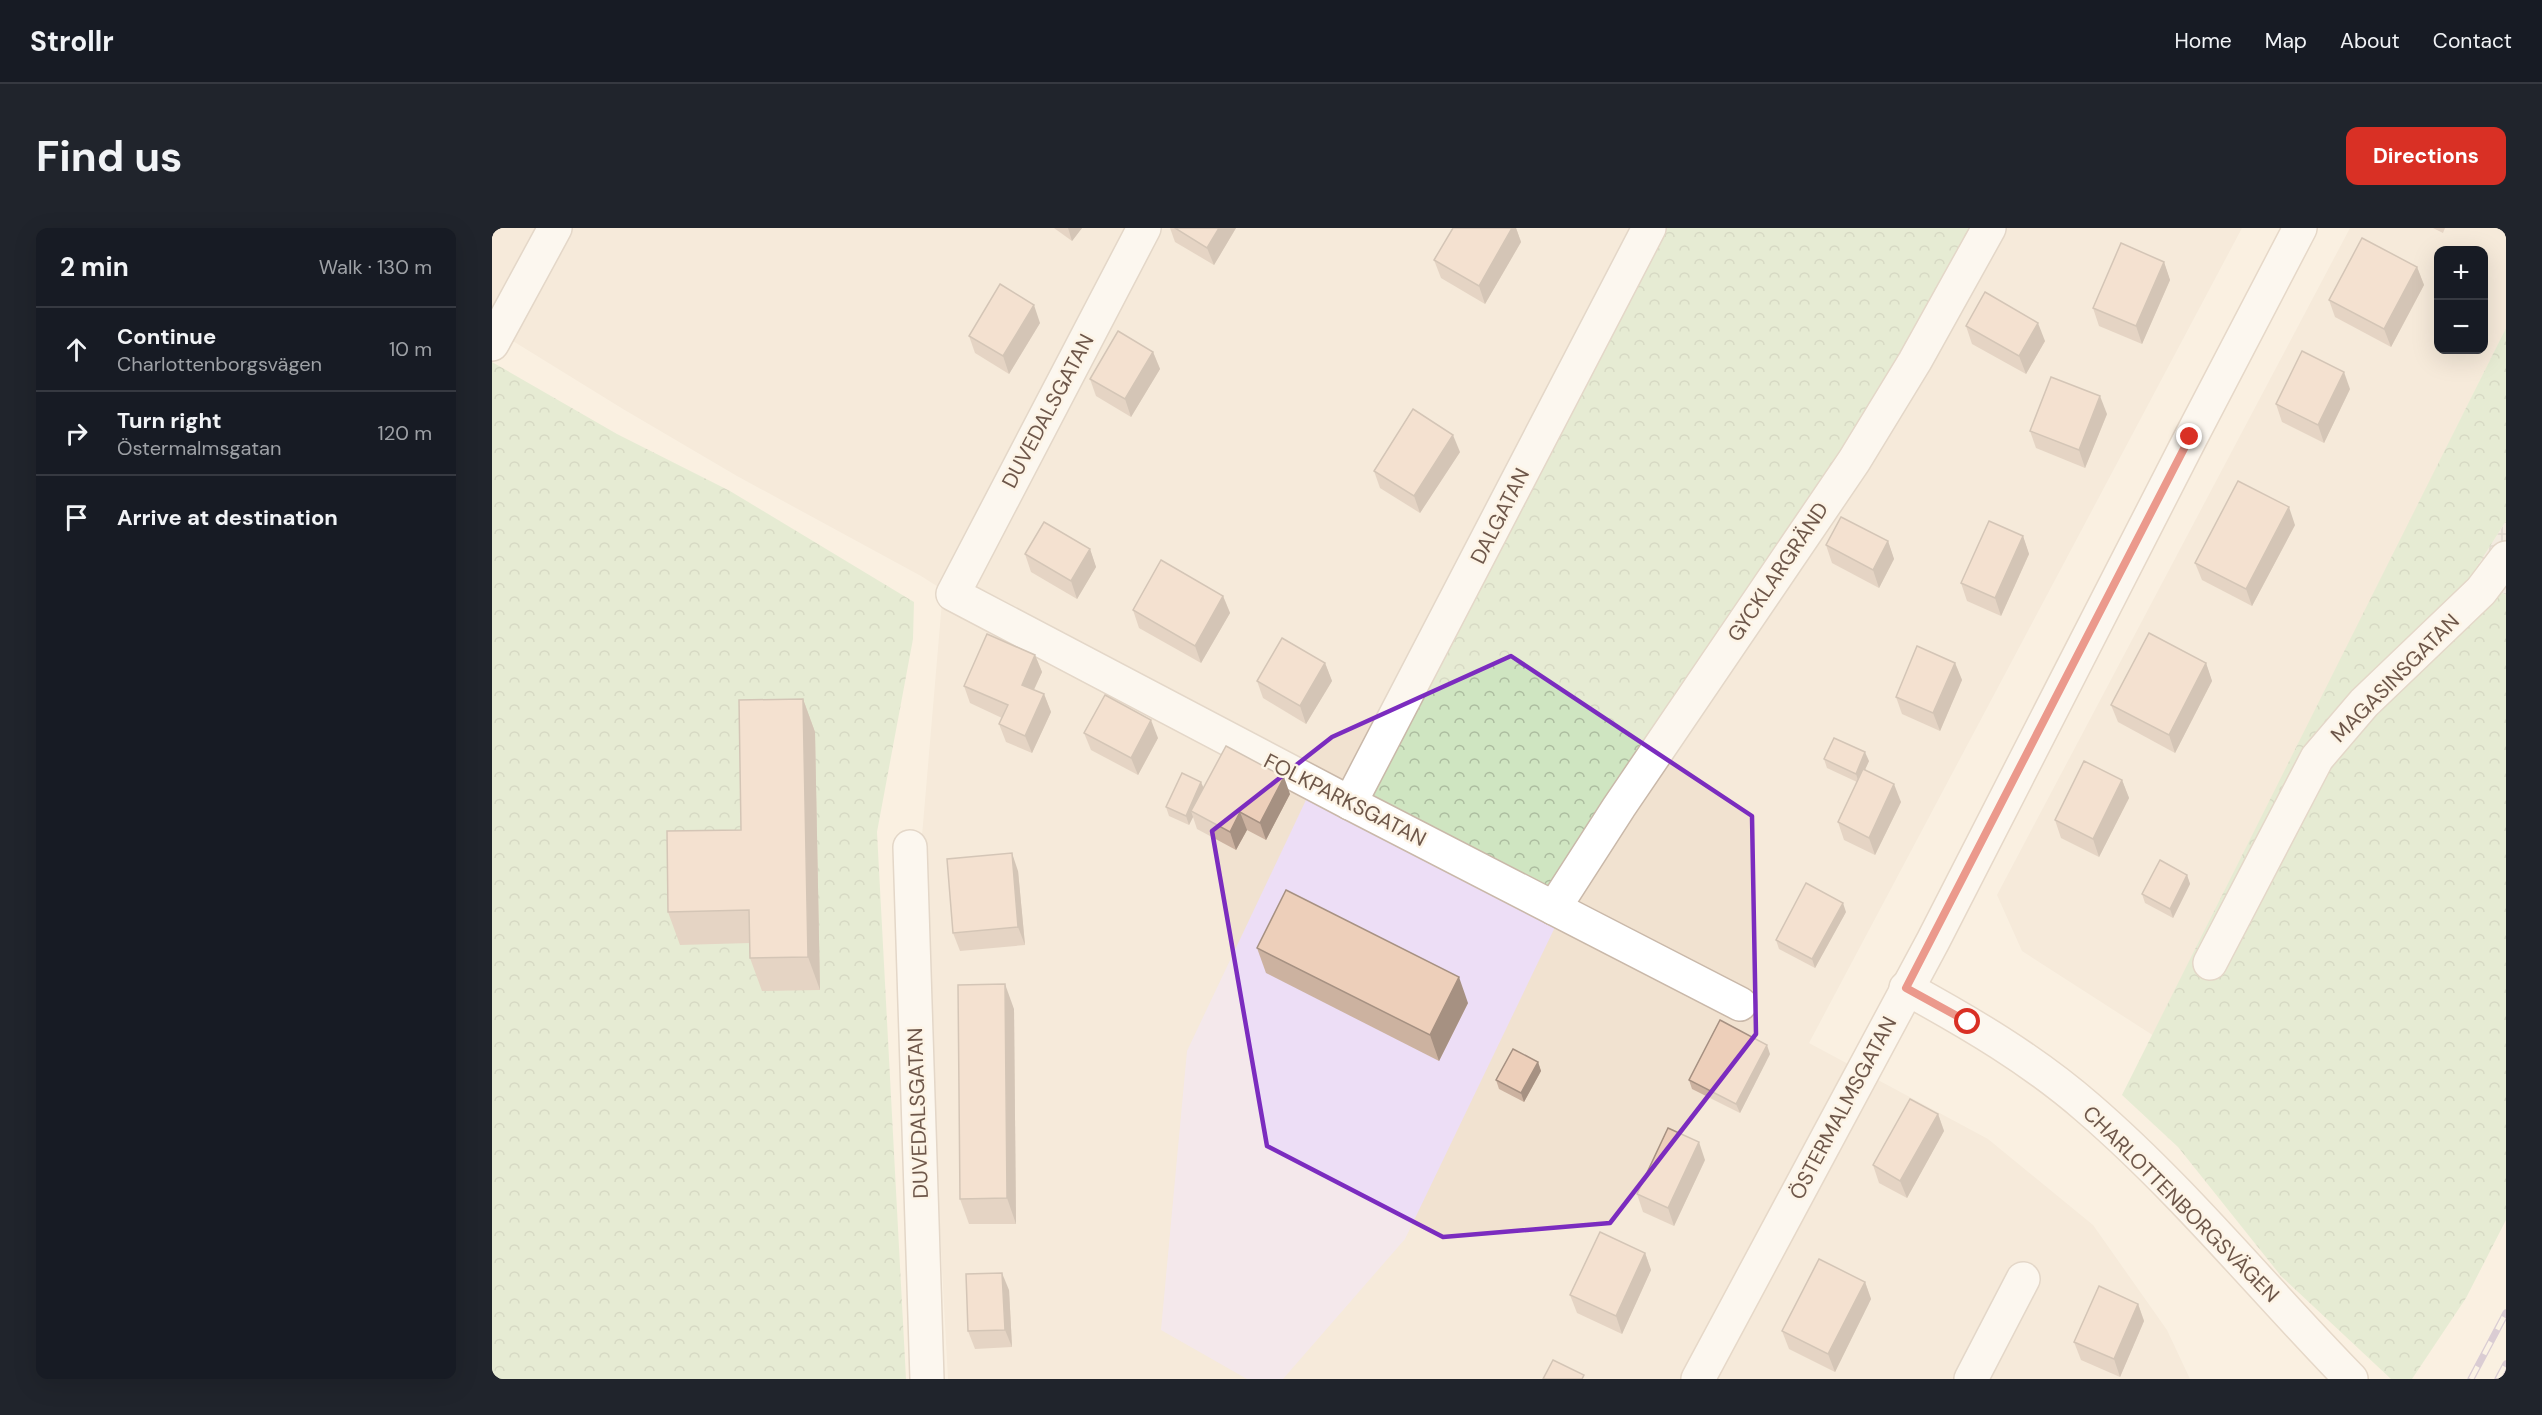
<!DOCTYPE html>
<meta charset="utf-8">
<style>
body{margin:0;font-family:"DM Sans",sans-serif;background:#20242c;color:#f1f3f6}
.controls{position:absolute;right:18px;top:18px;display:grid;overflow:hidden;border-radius:12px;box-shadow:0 6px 24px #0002}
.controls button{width:54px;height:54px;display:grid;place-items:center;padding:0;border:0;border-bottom:2px solid #363941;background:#171b24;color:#f1f3f6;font:30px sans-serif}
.stop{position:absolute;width:18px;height:18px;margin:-14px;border:4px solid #d93025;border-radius:50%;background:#fff}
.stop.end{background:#d93025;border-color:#fff;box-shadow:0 2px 6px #0008}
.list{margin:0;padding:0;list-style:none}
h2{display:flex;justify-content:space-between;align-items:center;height:78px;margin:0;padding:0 24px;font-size:26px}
h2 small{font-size:20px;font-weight:400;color:#9ea1a6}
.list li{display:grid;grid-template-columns:39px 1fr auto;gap:18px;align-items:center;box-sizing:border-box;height:84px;padding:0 24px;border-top:2px solid #363941}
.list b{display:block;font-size:22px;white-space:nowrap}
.list p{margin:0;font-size:20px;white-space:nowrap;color:#9ea1a6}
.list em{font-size:20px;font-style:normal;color:#9ea1a6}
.icon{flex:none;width:33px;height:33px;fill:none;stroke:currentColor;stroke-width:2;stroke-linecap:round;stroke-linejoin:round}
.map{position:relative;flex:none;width:2014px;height:1151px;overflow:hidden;border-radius:12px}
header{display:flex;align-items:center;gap:36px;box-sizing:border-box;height:84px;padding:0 30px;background:#171b24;border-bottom:2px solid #363941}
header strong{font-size:28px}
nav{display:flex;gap:33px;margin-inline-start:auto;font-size:21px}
.intro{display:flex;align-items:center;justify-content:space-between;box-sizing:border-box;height:144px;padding:0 36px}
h1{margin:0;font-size:42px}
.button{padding:15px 27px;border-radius:12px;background:#d93025;color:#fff;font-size:21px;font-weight:700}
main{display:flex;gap:36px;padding:0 36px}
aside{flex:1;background:#171b24;border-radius:12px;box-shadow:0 6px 24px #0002}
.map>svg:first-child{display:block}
.residential{fill:#f1e2d0;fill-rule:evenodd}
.industrial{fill:url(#industrial-grid)}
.education{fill:#eddef6}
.forest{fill:url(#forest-crowns)}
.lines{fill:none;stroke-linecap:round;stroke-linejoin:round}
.street-casing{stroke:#c9b8a9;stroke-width:36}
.secondary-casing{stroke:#cebaa9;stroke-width:36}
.street{stroke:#fff;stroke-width:33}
.secondary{stroke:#fff;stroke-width:33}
.rail-casing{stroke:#b3a1c1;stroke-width:7}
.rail{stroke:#fdf4e6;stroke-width:4.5;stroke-dasharray:14;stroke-linecap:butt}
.wall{fill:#ccb2a0}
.shaded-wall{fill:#a69182}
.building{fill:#edcfba;stroke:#a69182;stroke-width:1.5}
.route{stroke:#d93025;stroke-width:8}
.marked{fill:none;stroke:#7b2cbf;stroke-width:4.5;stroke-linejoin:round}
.labels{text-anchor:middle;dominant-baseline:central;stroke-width:5;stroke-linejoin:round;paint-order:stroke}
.street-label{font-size:21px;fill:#6e574a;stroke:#fdf4e6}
</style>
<header>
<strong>Strollr</strong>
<nav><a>Home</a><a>Map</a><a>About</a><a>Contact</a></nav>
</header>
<div class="intro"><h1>Find us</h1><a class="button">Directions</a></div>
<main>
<aside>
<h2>2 min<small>Walk · 130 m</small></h2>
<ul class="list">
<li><svg class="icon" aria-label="ahead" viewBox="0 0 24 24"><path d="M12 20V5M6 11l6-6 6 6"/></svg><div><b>Continue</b><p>Charlottenborgsvägen</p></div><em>10 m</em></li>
<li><svg class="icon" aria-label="right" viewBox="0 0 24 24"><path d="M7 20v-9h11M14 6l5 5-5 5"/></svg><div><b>Turn right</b><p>Östermalmsgatan</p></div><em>120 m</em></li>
<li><svg class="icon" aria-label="arrive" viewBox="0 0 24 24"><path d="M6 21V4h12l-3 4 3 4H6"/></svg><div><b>Arrive at destination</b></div></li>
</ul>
</aside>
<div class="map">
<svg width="2014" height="1151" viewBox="0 0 2014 1151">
<defs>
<pattern id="industrial-grid" width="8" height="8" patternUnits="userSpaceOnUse" patternTransform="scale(1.5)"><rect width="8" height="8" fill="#e9e2dc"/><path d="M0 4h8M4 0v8" fill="none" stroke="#c1bab4"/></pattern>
<pattern id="forest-crowns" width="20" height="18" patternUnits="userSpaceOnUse" patternTransform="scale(1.5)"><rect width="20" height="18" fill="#cfe5c1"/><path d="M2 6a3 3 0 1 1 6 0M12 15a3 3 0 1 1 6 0" fill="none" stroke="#acbc9f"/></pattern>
</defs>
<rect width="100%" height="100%" fill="#faf0e1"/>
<g class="residential">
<polygon points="0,0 1750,0 1317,815 1496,911 1601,997 1675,1102 1698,1151 456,1151 428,631 451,362 429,348 245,248 131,181 3,102 0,107"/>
<path d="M1858,0H2014V100L1662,808L1530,723L1505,667ZM1946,22H1992V122H1946Z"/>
</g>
<polygon class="industrial" points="2014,293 2014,367 1979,348"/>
<polygon class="education" points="823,553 1077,670 913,1011 791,1151 755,1151 669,1102 695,823"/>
<g class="forest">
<polygon points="1147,0 1494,0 1077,670 848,567"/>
<polygon points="2014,100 2014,293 1979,348 2014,367 2014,992 1974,1070 1920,1151 1899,1151 1789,1048 1686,919 1630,867"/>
<polygon points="0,134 125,206 238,263 422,374 421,411 385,604 414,1151 0,1151"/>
</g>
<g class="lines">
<defs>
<g id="street">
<polyline points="652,0 461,366 858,575 1248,776"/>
<polyline points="0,116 63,0"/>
<polyline points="858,575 1157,0"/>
<polyline points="418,619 435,1151"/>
<polyline points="1062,680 1127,579 1362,233 1423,133 1497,0"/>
<polyline points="1718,735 1825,530 1872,475 1989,363 2014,330"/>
<polyline points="1479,1151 1531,1051"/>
</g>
<g id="secondary">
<path d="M1414,760C1478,795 1541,832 1596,880C1691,962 1771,1061 1859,1151"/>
<polyline points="1206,1151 1441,713 1699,209 1808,0"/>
</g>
</defs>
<use href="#street" class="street-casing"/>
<use href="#secondary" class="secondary-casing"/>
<use href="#street" class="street"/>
<use href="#secondary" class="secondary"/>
<defs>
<g id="rail">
<polyline points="1979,1151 2014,1085"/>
<polyline points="2006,1151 2014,1136"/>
</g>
</defs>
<use href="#rail" class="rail-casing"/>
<use href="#rail" class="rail"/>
</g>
<g class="wall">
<polygon points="562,0 590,0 580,13"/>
<polygon points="678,0 744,0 722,37 683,14"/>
<polygon points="961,0 1024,0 1029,14 993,76 949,50 942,32"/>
<polygon points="1941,0 1953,0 1951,5"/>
<polygon points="1672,34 1678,52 1650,116 1607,98 1601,80"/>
<polygon points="1925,39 1932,57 1899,119 1843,89 1837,72"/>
<polygon points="548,95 517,146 483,125 477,108"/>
<polygon points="1474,98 1553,113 1534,146 1480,116"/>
<polygon points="661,124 668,141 639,189 604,168 598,151"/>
<polygon points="1858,161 1832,215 1790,194 1784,176"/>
<polygon points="1615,186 1593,240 1544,220 1538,203"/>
<polygon points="968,224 928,285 888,260 882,243"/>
<polygon points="1803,297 1760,378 1710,352 1703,335"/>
<polygon points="1531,308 1537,326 1509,388 1475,373 1469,355"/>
<polygon points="1396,313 1402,331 1387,360 1340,335 1334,317"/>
<polygon points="598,321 604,339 585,371 539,344 533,326"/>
<polygon points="731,368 738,385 709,435 647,400 641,382"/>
<polygon points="543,427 550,444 542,462 552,466 559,484 540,525 514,514 507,496 510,490 478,475 472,458"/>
<polygon points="833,435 840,453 814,496 771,470 765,453"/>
<polygon points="1463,435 1470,452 1448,503 1410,486 1404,469"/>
<polygon points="1714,435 1720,453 1683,525 1626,494 1619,477"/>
<polygon points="311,471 323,504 328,762 270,763 258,730 258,715 188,717 176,684 249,602"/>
<polygon points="592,505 666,510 646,547 599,522"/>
<polygon points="1332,531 1377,533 1373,541 1409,574 1383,627 1352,612 1346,594 1365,554 1335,540"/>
<polygon points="1630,552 1637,570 1607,629 1569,610 1563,592"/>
<polygon points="711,560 798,566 774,612 755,602 744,622 705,601 701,589 697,597 677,588 674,579"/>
<polygon points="526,643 533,717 468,723 461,705"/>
<polygon points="1695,647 1698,656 1681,690 1653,675 1650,666"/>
<polygon points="1354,684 1323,740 1287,721 1284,712"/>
<polygon points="765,720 976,775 947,833 774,745"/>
<polygon points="522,781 524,996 477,996 468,971"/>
<polygon points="1278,826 1248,885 1200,861 1197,852"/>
<polygon points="1046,834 1049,843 1032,874 1007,861 1004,852"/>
<polygon points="1446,886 1452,903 1415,970 1387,955 1381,937"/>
<polygon points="1213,932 1182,998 1151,984 1145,966"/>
<polygon points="1153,1025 1159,1042 1130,1106 1085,1085 1078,1067"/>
<polygon points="1373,1054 1379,1071 1343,1144 1297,1121 1290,1103"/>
<polygon points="517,1062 520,1119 483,1121 476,1103"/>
<polygon points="1646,1076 1652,1093 1628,1149 1589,1132 1582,1114"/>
</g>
<g class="shaded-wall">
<polygon points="576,0 590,0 580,13"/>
<polygon points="727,0 744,0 722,37 715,20"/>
<polygon points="1020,0 1024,0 1029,14 993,76 987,58"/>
<polygon points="1672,34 1678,52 1650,116 1644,98"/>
<polygon points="1925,39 1932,57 1899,119 1892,101"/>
<polygon points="542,77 548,95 517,146 511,128"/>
<polygon points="1546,95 1553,113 1534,146 1527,128"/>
<polygon points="661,124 668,141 639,189 633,171"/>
<polygon points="1852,144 1858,161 1832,215 1826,197"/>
<polygon points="1608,168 1615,186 1593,240 1587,222"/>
<polygon points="961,207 968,224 928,285 922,268"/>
<polygon points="1797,279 1803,297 1760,378 1754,361"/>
<polygon points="1531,308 1537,326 1509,388 1503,370"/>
<polygon points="1396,313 1402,331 1387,360 1381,342"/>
<polygon points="598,321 604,339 585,371 579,353"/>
<polygon points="731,368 738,385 709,435 703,418"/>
<polygon points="543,427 550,444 536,474 530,457"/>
<polygon points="833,435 840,453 814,496 808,478"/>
<polygon points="1463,435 1470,452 1448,503 1441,485"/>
<polygon points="1714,435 1720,453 1683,525 1677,507"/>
<polygon points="552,466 559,484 540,525 533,508"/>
<polygon points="311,471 323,504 328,762 316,729"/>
<polygon points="659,492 666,510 646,547 639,530"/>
<polygon points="1373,524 1377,533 1367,555 1364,546"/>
<polygon points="792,549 798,566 774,612 768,595"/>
<polygon points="1630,552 1637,570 1607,629 1601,611"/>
<polygon points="709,554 713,563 699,583 701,589 697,597 694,588"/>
<polygon points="1402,556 1409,574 1383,627 1377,610"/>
<polygon points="748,584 755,602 744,622 738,604"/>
<polygon points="520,625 526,643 533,717 526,699"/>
<polygon points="1695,647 1698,656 1681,690 1678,681"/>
<polygon points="1351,675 1354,684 1323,740 1320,731"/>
<polygon points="967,749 976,775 947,833 938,807"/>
<polygon points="513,756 522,781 524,996 515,970"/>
<polygon points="1275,817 1278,826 1248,885 1244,876"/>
<polygon points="1046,834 1049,843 1032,874 1029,865"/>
<polygon points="1446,886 1452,903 1415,970 1408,953"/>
<polygon points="1207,914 1213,932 1182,998 1176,980"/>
<polygon points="1153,1025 1159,1042 1130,1106 1124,1088"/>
<polygon points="510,1045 517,1062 520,1119 513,1102"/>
<polygon points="1373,1054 1379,1071 1343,1144 1336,1126"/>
<polygon points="1646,1076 1652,1093 1628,1149 1622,1131"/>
</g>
<g class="building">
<polygon points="683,0 727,0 715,20"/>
<polygon points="961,0 1020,0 987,58 942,32"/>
<polygon points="1870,10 1925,39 1892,101 1837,72"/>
<polygon points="1629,15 1672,34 1644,98 1601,80"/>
<polygon points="508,56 542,77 511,128 477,108"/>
<polygon points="1493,64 1546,95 1527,128 1474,98"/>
<polygon points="626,103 661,124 633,171 598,151"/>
<polygon points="1810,123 1852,144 1826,197 1784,176"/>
<polygon points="1559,149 1608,168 1587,222 1538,203"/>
<polygon points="921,181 961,207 922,268 882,243"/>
<polygon points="1746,253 1797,279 1754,361 1703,335"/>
<polygon points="1349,289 1396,313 1381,342 1334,317"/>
<polygon points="1497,293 1531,308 1503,370 1469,355"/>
<polygon points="552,294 598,321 579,353 533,326"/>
<polygon points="669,332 731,368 703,418 641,382"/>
<polygon points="1657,405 1714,435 1677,507 1619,477"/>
<polygon points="495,406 543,427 530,457 552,466 533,508 507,496 516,477 472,458"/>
<polygon points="790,410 833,435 808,478 765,453"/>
<polygon points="1425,418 1463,435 1441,485 1404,469"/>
<polygon points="613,467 659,492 639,530 592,505"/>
<polygon points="311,471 316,729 258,730 257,682 176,684 175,603 249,602 247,472"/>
<polygon points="1342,510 1373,524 1364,546 1332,531"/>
<polygon points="734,518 792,549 768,595 748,584 738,604 699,583"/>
<polygon points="1592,533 1630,552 1601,611 1563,592"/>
<polygon points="1371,541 1402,556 1377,610 1346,594"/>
<polygon points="690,545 709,554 694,588 674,579"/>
<polygon points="520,625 526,699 461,705 455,631"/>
<polygon points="1668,632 1695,647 1678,681 1650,666"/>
<polygon points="1314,655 1351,675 1320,731 1284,712"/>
<polygon points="794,662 967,749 938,807 765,720"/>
<polygon points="513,756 515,970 468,971 466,757"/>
<polygon points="1228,792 1275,817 1244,876 1197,852"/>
<polygon points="1021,821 1046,834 1029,865 1004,852"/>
<polygon points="1418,871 1446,886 1408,953 1381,937"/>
<polygon points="1176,900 1207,914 1176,980 1145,966"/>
<polygon points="1108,1004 1153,1025 1124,1088 1078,1067"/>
<polygon points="1327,1031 1373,1054 1336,1126 1290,1103"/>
<polygon points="510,1045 513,1102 476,1103 474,1046"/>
<polygon points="1607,1058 1646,1076 1622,1131 1582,1114"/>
<polygon points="1061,1132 1092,1147 1090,1151 1051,1151"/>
</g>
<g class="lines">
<polyline class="route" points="1476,794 1414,760 1698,209"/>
</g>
<path d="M0 0H2014V1151H0ZM1019,428L1260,588L1264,806L1118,995L951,1009L775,918L720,603L840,509Z" fill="#faf0e1" fill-opacity=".55" fill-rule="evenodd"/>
<path class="marked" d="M1019,428L1260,588L1264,806L1118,995L951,1009L775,918L720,603L840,509Z"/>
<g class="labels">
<g class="street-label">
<text transform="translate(556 183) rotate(-62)">DUVEDALSGATAN</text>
<text transform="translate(1008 288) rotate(-63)">DALGATAN</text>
<text transform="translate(1286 344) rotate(-56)">GYCKLARGRÄND</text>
<text transform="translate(1903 450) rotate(-45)">MAGASINSGATAN</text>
<text transform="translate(853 572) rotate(27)">FOLKPARKSGATAN</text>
<text transform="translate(1351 880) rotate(-62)">ÖSTERMALMSGATAN</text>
<text transform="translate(426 885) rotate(-92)">DUVEDALSGATAN</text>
<text transform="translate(1689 976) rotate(45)">CHARLOTTENBORGSVÄGEN</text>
</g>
</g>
</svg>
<div class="controls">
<button>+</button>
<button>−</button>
</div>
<div class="stop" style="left:1476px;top:794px"></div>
<div class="stop end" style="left:1698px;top:209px"></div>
</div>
</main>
